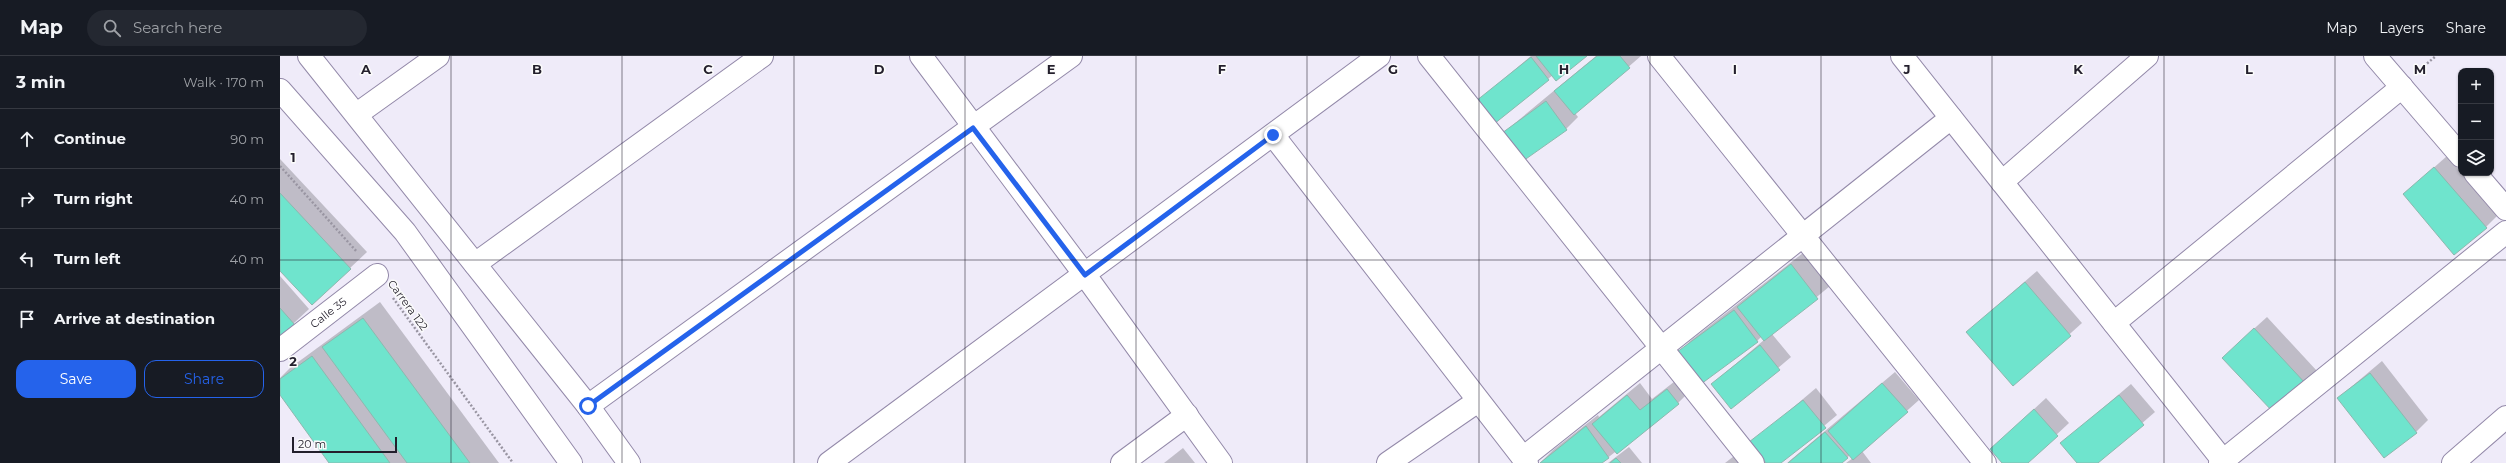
<!DOCTYPE html>
<meta charset="utf-8">
<style>
body{margin:0;font-family:Montserrat,sans-serif;background:#242831;color:#f1f3f6}
.controls{position:absolute;right:12px;top:12px;display:grid;overflow:hidden;border-radius:8px;box-shadow:0 1px 3px #0004}
.controls button{width:36px;height:36px;display:grid;place-items:center;padding:0;border:0;border-bottom:1px solid #363941;background:#171b24;color:#f1f3f6;font:20px sans-serif}
.scale{position:absolute;left:12px;bottom:10px;width:105px;box-sizing:border-box;padding-left:4px;border:2px solid #231f2c;border-top:0;font-size:11px;line-height:14px;white-space:nowrap;color:#231f2c;-webkit-text-stroke:3px #fbfbfb;paint-order:stroke}
.stop{position:absolute;width:12px;height:12px;margin:-9px;border:3px solid #2563eb;border-radius:50%;background:#fff}
.stop.end{background:#2563eb;border-color:#fff;box-shadow:0 1px 4px #0008}
.list{margin:0;padding:0;list-style:none}
h2{display:flex;justify-content:space-between;align-items:center;height:52px;margin:0;padding:0 16px;font-size:17px}
h2 small{font-size:13px;font-weight:400;color:#9ea1a6}
.list li{display:grid;grid-template-columns:26px 1fr auto;gap:12px;align-items:center;box-sizing:border-box;height:60px;padding:0 16px;border-top:1px solid #363941}
.list b{display:block;font-size:15px;white-space:nowrap}
.list em{font-size:13px;font-style:normal;color:#9ea1a6}
.actions{display:flex;gap:8px;padding:12px 16px}
.actions a{flex:1;padding:9px 0;border:1px solid #2563eb;border-radius:12px;text-align:center;font-size:14px;color:#2563eb}
.actions .main{background:#2563eb;color:#fff}
.icon{flex:none;width:22px;height:22px;fill:none;stroke:currentColor;stroke-width:2;stroke-linecap:round;stroke-linejoin:round}
.map{position:relative;flex:none;width:2226px;height:407px;overflow:hidden}
header{display:flex;align-items:center;gap:24px;box-sizing:border-box;height:56px;padding:0 20px;background:#171b24;border-bottom:1px solid #363941}
header strong{font-size:19px}
nav{display:flex;gap:22px;margin-inline-start:auto;font-size:14px}
.search{width:280px;height:36px;background:#242831;display:flex;align-items:center;gap:10px;box-sizing:border-box;padding:0 14px;border-radius:22px;color:#9ea1a6;font-size:15px}
main{display:flex}
aside{flex:1;background:#171b24}
.map>svg:first-child{display:block}
.shadow{fill:#0003}
.building{fill:#6fe4cd;stroke:#8db8ae}
.lines{fill:none;stroke-linecap:round;stroke-linejoin:round}
.pedestrian-casing{stroke:#9389a9;stroke-width:24}
.minor-casing{stroke:#9389a9;stroke-width:24}
.path{stroke:#9995a2;stroke-width:2.5;stroke-dasharray:2 2;stroke-linecap:butt}
.pedestrian{stroke:#fff;stroke-width:22}
.minor{stroke:#fff;stroke-width:22}
.route{stroke:#2563eb;stroke-width:5}
.grid{fill:none;stroke:#231f2c;stroke-width:1;stroke-opacity:0.55}
.labels{text-anchor:middle;dominant-baseline:central;stroke-width:3;stroke-linejoin:round;paint-order:stroke}
.street-label{font-size:11px;fill:#231f2c;stroke:#fbfbfb}
.grid-label{font-size:13px;text-anchor:middle;font-weight:bold;fill:#231f2c;stroke:#fbfbfb;stroke-width:3;stroke-linejoin:round;paint-order:stroke}
</style>
<header>
<strong>Map</strong>
<div class="search"><svg class="icon" aria-label="search" viewBox="0 0 24 24"><circle cx="10" cy="10" r="6"/><path d="M15 15l6 6"/></svg>Search here</div>
<nav><a>Map</a><a>Layers</a><a>Share</a></nav>
</header>
<main>
<aside>
<h2>3 min<small>Walk · 170 m</small></h2>
<ul class="list">
<li><svg class="icon" aria-label="ahead" viewBox="0 0 24 24"><path d="M12 20V5M6 11l6-6 6 6"/></svg><div><b>Continue</b></div><em>90 m</em></li>
<li><svg class="icon" aria-label="right" viewBox="0 0 24 24"><path d="M7 20v-9h11M14 6l5 5-5 5"/></svg><div><b>Turn right</b></div><em>40 m</em></li>
<li><svg class="icon" aria-label="left" viewBox="0 0 24 24"><path d="M17 20v-9H6M10 6l-5 5 5 5"/></svg><div><b>Turn left</b></div><em>40 m</em></li>
<li><svg class="icon" aria-label="arrive" viewBox="0 0 24 24"><path d="M6 21V4h12l-3 4 3 4H6"/></svg><div><b>Arrive at destination</b></div></li>
</ul>
<div class="actions"><a class="main">Save</a><a>Share</a></div>
</aside>
<div class="map">
<svg width="2226" height="407" viewBox="0 0 2226 407">
<rect width="100%" height="100%" fill="#efebf9"/>
<g class="shadow">
<polygon points="1251,0 1305,0 1273,19 1214,66 1197,45"/>
<polygon points="1316,0 1361,0 1295,57 1298,61 1286,73 1243,104 1223,77"/>
<polygon points="2167,100 2218,159 2206,171 2124,138"/>
<polygon points="0,103 87,196 32,248 0,213"/>
<polygon points="1523,197 1550,230 1492,278 1511,301 1451,352 1432,328 1484,284 1482,280 1477,285 1399,297 1410,285"/>
<polygon points="1757,215 1802,267 1733,329 1687,276"/>
<polygon points="0,220 29,253 0,280"/>
<polygon points="100,246 219,407 51,407 0,337 0,322 10,312"/>
<polygon points="1987,261 2037,315 2025,327 1955,290"/>
<polygon points="2102,305 2148,364 2136,376 2058,342"/>
<polygon points="1615,316 1639,344 1582,395 1591,407 1566,407 1573,402 1570,399 1561,407 1507,407"/>
<polygon points="1399,322 1410,335 1398,347 1321,407 1261,406 1273,394 1318,359 1319,361 1360,327 1372,343"/>
<polygon points="1851,328 1875,356 1816,407 1798,407 1782,387"/>
<polygon points="1536,332 1557,359 1500,407 1487,407 1471,387"/>
<polygon points="1766,342 1789,367 1746,407 1724,407 1711,393"/>
<polygon points="1349,391 1362,407 1328,407"/>
<polygon points="903,392 915,407 884,407"/>
<polygon points="1458,397 1466,407 1445,407"/>
</g>
<g class="building">
<polygon points="1256,0 1307,0 1276,25"/>
<polygon points="1317,0 1340,0 1350,12 1294,59 1274,35"/>
<polygon points="1251,1 1269,24 1214,68 1196,45"/>
<polygon points="1266,45 1287,74 1243,105 1222,77"/>
<polygon points="2154,111 2207,172 2174,199 2123,138"/>
<polygon points="0,137 71,213 32,249 0,215"/>
<polygon points="1511,208 1538,243 1484,285 1457,251"/>
<polygon points="1745,226 1791,280 1733,330 1686,276"/>
<polygon points="0,252 15,269 0,282"/>
<polygon points="1454,254 1478,286 1421,328 1397,296"/>
<polygon points="83,262 190,407 127,407 42,291"/>
<polygon points="1974,272 2026,328 1994,357 1942,302"/>
<polygon points="1480,289 1500,314 1451,353 1431,328"/>
<polygon points="32,300 110,407 49,407 0,339 0,323"/>
<polygon points="2090,317 2137,377 2104,402 2057,342"/>
<polygon points="1602,327 1628,356 1573,404 1548,375"/>
<polygon points="1387,333 1399,348 1337,398 1312,368 1347,339 1360,354"/>
<polygon points="1839,339 1864,369 1818,407 1797,407 1780,387"/>
<polygon points="1523,344 1546,372 1501,407 1486,407 1469,386"/>
<polygon points="1754,353 1778,380 1748,407 1722,407 1710,393"/>
<polygon points="1306,370 1329,402 1322,407 1260,407"/>
<polygon points="1545,376 1568,402 1562,407 1508,407"/>
<polygon points="1336,402 1341,407 1330,407"/>
</g>
<g class="lines">
<defs>
<g id="pedestrian">
<path id="s1" d="M0,294L97,219"/>
</g>
<g id="minor">
<polyline points="29,0 308,350 349,407"/>
<polyline points="641,0 805,219 941,407"/>
<polyline points="1149,0 1473,407"/>
<polyline points="1379,0 1705,407"/>
<polyline points="1622,0 1945,407"/>
<polyline points="2095,0 2181,100"/>
<polyline points="0,34 125,176 291,407"/>
<polyline points="77,58 158,0"/>
<polyline points="993,79 1247,407"/>
<polyline points="2195,117 2226,153"/>
<polyline points="1722,126 1867,0"/>
<polyline points="195,208 482,0"/>
<polyline points="1834,267 2122,31"/>
<polyline points="308,350 791,0"/>
<polyline points="1243,402 1671,62"/>
<polyline points="549,407 1099,0"/>
<polyline points="842,407 907,359"/>
<polyline points="1108,407 1198,345"/>
<polyline points="1940,407 2226,176"/>
<polyline points="2173,407 2226,361"/>
</g>
</defs>
<use href="#pedestrian" class="pedestrian-casing"/>
<use href="#minor" class="minor-casing"/>
<g class="path">
<polyline points="2144,10 2156,0"/>
<polyline points="0,110 77,196"/>
<polyline points="113,242 233,407"/>
</g>
<use href="#pedestrian" class="pedestrian"/>
<use href="#minor" class="minor"/>
</g>
<g class="lines">
<polyline class="route" points="308,350 693,72 805,219 993,79"/>
</g>
<path class="grid" d="M171,0V407M342,0V407M514,0V407M685,0V407M856,0V407M1027,0V407M1199,0V407M1370,0V407M1541,0V407M1712,0V407M1884,0V407M2055,0V407M0,204H2226"/>
<g class="labels">
<g class="street-label">
<text transform="translate(128 249) rotate(54)">Carrera 122</text>
<text stroke="none"><textPath href="#s1" startOffset="61">Calle 35</textPath></text>
</g>
</g>
<g class="grid-label">
<text x="86" y="18">A</text>
<text x="257" y="18">B</text>
<text x="428" y="18">C</text>
<text x="599" y="18">D</text>
<text x="771" y="18">E</text>
<text x="942" y="18">F</text>
<text x="1113" y="18">G</text>
<text x="1284" y="18">H</text>
<text x="1455" y="18">I</text>
<text x="1627" y="18">J</text>
<text x="1798" y="18">K</text>
<text x="1969" y="18">L</text>
<text x="2140" y="18">M</text>
<text x="13" y="106">1</text>
<text x="13" y="310">2</text>
</g>
</svg>
<div class="controls">
<button>+</button>
<button>−</button>
<button><svg class="icon" aria-label="layers" viewBox="0 0 24 24"><path d="M12 4l9 5-9 5-9-5zM3 14l9 5 9-5"/></svg></button>
</div>
<div class="scale">20 m</div>
<div class="stop" style="left:308px;top:350px"></div>
<div class="stop end" style="left:993px;top:79px"></div>
</div>
</main>
